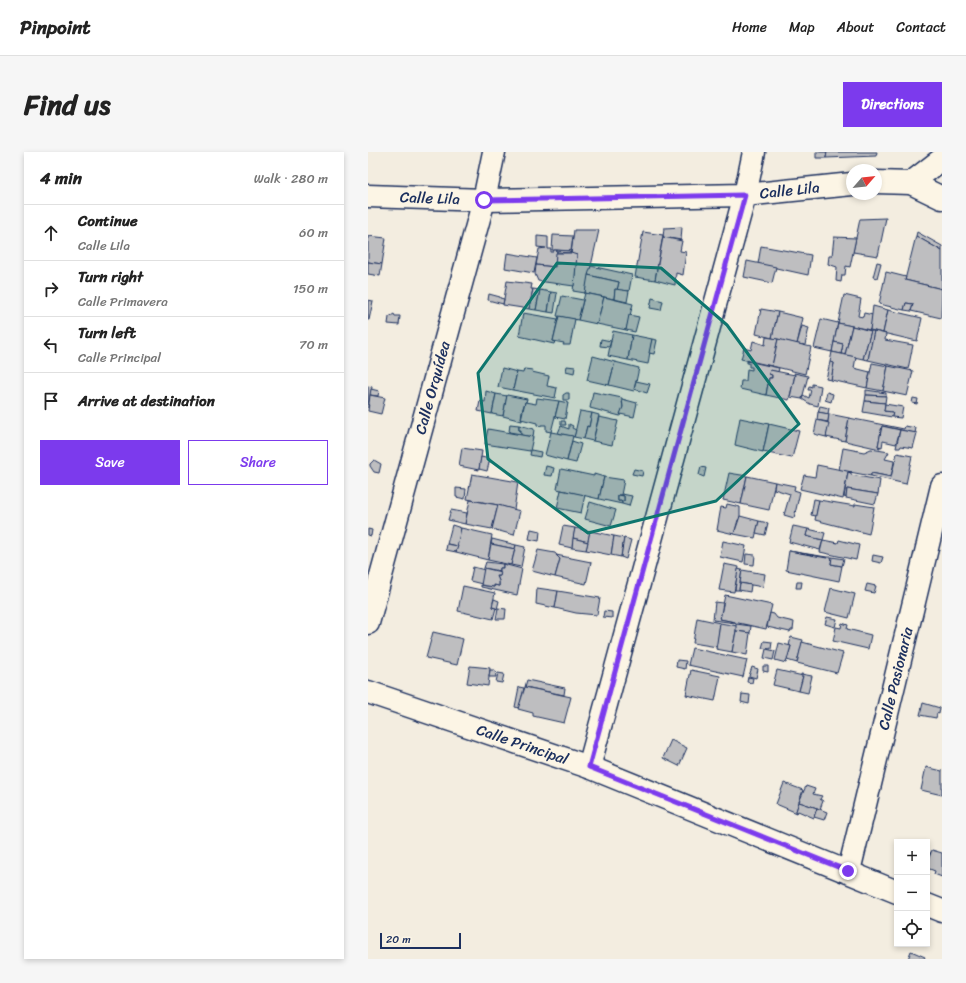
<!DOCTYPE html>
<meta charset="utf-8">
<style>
body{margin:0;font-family:Sriracha,sans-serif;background:#f6f6f6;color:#222}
.controls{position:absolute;right:12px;bottom:12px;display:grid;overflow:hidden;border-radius:0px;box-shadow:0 2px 6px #0003}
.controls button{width:36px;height:36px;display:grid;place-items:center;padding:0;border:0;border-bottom:1px solid #e0e0e0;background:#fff;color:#222;font:20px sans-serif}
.compass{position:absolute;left:478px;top:12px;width:36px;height:36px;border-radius:50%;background:#fff;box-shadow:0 2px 6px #0003;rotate:62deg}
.scale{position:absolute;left:12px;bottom:10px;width:81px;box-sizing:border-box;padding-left:4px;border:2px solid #1b2f5e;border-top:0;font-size:11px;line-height:14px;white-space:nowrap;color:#1b2f5e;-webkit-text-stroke:3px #fcf5e5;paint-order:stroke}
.stop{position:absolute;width:12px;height:12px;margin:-9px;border:3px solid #7c3aed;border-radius:50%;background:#fff}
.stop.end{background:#7c3aed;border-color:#fff;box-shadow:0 1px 4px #0008}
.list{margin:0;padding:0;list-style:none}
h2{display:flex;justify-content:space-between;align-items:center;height:52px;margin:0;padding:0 16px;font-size:17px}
h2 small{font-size:13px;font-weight:400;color:#767676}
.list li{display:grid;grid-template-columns:26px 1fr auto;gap:12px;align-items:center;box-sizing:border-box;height:56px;padding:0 16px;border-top:1px solid #e0e0e0}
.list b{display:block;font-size:15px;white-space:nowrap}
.list p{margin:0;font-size:13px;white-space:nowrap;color:#767676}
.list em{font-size:13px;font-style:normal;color:#767676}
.actions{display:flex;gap:8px;padding:12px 16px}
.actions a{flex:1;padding:9px 0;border:1px solid #7c3aed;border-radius:0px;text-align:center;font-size:14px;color:#7c3aed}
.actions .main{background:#7c3aed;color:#fff}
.icon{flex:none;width:22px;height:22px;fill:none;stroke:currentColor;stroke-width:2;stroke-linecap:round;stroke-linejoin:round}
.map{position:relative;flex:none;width:574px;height:807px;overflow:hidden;border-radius:0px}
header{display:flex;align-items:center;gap:24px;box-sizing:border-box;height:56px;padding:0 20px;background:#fff;border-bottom:1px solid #e0e0e0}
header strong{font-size:19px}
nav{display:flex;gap:22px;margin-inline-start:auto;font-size:14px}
.intro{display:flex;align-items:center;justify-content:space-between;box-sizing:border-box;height:96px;padding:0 24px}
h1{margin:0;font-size:28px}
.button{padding:10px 18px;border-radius:0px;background:#7c3aed;color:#fff;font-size:14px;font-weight:700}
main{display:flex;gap:24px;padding:0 24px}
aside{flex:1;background:#fff;border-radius:0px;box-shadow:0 2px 6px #0003}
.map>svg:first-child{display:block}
.building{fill:#bebec0;stroke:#1b2f5e}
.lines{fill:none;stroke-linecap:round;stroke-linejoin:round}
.minor-casing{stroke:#1b2f5e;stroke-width:25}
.tertiary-casing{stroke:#1b2f5e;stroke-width:25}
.minor{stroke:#fcf5e5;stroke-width:22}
.tertiary{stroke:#fcf5e5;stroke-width:22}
.route{stroke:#7c3aed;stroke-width:5}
.marked{fill:#0f766e;fill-opacity:0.2;stroke:#0f766e;stroke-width:3;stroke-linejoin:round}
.labels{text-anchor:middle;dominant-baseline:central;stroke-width:3.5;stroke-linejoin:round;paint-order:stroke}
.street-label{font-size:15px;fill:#1b2f5e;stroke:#fcf5e5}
</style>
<header>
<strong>Pinpoint</strong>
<nav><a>Home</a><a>Map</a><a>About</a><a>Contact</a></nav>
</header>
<div class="intro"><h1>Find us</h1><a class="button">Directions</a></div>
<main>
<aside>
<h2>4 min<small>Walk · 280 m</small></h2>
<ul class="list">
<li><svg class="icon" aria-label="ahead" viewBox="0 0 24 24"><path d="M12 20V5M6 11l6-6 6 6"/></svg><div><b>Continue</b><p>Calle Lila</p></div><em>60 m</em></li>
<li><svg class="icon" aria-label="right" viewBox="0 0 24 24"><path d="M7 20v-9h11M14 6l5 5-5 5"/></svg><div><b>Turn right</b><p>Calle Primavera</p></div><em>150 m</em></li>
<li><svg class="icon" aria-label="left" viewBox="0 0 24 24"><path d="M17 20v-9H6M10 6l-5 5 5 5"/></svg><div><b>Turn left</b><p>Calle Principal</p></div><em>70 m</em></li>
<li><svg class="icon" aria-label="arrive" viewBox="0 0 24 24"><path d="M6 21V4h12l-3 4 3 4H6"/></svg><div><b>Arrive at destination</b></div></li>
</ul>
<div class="actions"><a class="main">Save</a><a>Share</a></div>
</aside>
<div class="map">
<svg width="574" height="807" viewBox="0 0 574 807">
<rect width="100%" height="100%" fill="#f3ede0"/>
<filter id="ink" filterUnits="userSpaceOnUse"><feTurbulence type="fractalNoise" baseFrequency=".025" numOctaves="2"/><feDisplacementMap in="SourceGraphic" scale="8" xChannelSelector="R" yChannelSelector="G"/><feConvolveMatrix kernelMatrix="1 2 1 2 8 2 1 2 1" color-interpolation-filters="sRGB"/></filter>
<g filter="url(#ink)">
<g class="building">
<polygon points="448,0 459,0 458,6 448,6"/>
<polygon points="459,0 509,0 508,4 458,6"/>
<polygon points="518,66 510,104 485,100 492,67"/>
<polygon points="314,75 313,88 295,85 296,76"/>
<polygon points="206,78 231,78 217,141 205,139 209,103 203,102"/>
<polygon points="275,80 295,83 287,128 267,125"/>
<polygon points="549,80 574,94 574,99 548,84"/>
<polygon points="185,83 205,84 203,99 184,98"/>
<polygon points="0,84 18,86 14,112 0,110"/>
<polygon points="169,84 180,85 180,97 183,97 183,100 185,100 186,98 189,98 187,115 168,113 171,97 178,96 169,95"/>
<polygon points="548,84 574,99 574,137 537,128"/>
<polygon points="295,85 314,89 312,99 318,100 315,123 308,121 307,133 287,128"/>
<polygon points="466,85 488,86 482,115 478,114 477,123 474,123 473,130 468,129 469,115 460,112 461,104 464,104"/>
<polygon points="393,94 443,103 440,123 390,112"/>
<polygon points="189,98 203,99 203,101 189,100"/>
<polygon points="139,101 169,106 166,121 137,116"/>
<polygon points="188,101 203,101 209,103 206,134 170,129 167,122 168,113 187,115"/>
<polygon points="379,109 408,115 404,131 376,125"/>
<polygon points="0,110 14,112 12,124 0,122"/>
<polygon points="509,110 513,111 509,126 505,125"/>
<polygon points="223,114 264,123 261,139 249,138 251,130 220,123"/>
<polygon points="518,120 538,125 537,128 574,137 573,166 543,159 545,152 538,151 536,158 511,152"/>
<polygon points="220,123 251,130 249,138 247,137 246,147 217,141"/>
<polygon points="139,129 164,132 163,137 165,137 161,157 135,153"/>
<polygon points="165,137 172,138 168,158 161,157"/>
<polygon points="247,137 261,139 259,150 246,147"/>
<polygon points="172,138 183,140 180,160 168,158"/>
<polygon points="183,140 189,141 186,161 180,160"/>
<polygon points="217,141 236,145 229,172 210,168"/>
<polygon points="121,142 132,145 132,146 136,147 135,152 120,148"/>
<polygon points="476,143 493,147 490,164 495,165 496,161 505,163 502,178 470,171"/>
<polygon points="194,144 215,148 210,168 189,164"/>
<polygon points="236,145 265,152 258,178 229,172"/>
<polygon points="284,146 295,149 293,158 282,156"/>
<polygon points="0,148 5,149 1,168 0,168"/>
<polygon points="538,151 545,152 543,159 536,158"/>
<polygon points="505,154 520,158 515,181 502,178"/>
<polygon points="393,157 410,160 404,186 388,182"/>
<polygon points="520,158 554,166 549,189 515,181"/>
<polygon points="410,160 435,166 429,192 404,186"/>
<polygon points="155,161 190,167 185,189 187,189 186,192 151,184"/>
<polygon points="26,162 27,164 32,164 31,173 20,172 21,165"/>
<polygon points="261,163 271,165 267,180 258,178"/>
<polygon points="191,164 207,167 202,193 195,193 196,191 185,189"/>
<polygon points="453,167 470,171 464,200 446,196"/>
<polygon points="470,171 484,174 477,203 473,202 475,192 466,190"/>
<polygon points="434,174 441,176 437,193 429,192"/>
<polygon points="484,174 503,179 495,207 477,203"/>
<polygon points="245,179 264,183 260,208 240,204"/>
<polygon points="503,179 506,179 500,208 495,207"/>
<polygon points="506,179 518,182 517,188 545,193 540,217 500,208"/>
<polygon points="264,183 284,187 280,212 260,208"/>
<polygon points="398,185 410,187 404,214 373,207 376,196 383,198 385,189 397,193"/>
<polygon points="233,187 243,189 241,195 232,194"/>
<polygon points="284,187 289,188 286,202 281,201"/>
<polygon points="410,187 443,195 437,222 404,214"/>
<polygon points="466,190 475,192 473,202 464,200"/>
<polygon points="464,200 488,205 486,216 502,220 499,236 463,228 466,211 462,210"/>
<polygon points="225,204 247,210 241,233 219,228"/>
<polygon points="379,209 411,216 410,220 402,218 401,222 404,223 404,226 401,226 398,243 372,237 373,229 378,229 379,217 384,218 384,215 381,215 381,211 379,211"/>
<polygon points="247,210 271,216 266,239 241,233"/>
<polygon points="462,210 466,211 463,228 458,227"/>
<polygon points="504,211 520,214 515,239 499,236"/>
<polygon points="199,214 207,215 206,221 198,219"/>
<polygon points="520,214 545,219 539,244 515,239"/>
<polygon points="134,216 149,220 145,238 130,235"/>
<polygon points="156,217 165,218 164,220 181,224 179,234 189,236 187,246 145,238 149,220 155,221"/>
<polygon points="402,218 427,223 421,248 398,243 401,226 404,226 404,223 401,222"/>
<polygon points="426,221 440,224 434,247 422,245 427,223"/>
<polygon points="268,229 282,232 279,241 266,237"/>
<polygon points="444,232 453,234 450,254 442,252 434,247 435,243 441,246 443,238 440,238 441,234 444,235"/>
<polygon points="0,234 4,235 0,256"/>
<polygon points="3,237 11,239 10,244 2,243"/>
<polygon points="498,238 518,241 518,244 498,243"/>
<polygon points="118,239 128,242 124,262 110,259 112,249 117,250"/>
<polygon points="225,240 254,246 254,249 255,255 252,264 222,256"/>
<polygon points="459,240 465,242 463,250 457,248"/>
<polygon points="198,241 201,241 201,248 195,248 195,243"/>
<polygon points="128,242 139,244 135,264 124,262"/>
<polygon points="2,243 17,246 13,262 0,259"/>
<polygon points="139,243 159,247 158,250 157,250 154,259 153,267 154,268 154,269 135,264"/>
<polygon points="498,243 518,244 517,251 497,249"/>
<polygon points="169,246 191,249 183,280 178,279 178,273 173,273 173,274 169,273 169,271 153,267 157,250 168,252"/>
<polygon points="545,246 550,247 549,252 544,251"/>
<polygon points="254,247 269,251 266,265 252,262 255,255"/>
<polygon points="191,249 200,251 197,267 187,265"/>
<polygon points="497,249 517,251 516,259 525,260 524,265 495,260"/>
<polygon points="517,252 535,255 533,266 524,265 525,260 516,259"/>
<polygon points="452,254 461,256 460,262 450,260"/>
<polygon points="212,259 224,261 221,275 219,274 216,287 206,285"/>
<polygon points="450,260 461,262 460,270 449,268"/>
<polygon points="224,261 231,263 225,289 216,287 219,274 221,275"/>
<polygon points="461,262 481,266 477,289 458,285"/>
<polygon points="231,265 250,269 244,293 225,289"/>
<polygon points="372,266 401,272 395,300 367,293"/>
<polygon points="481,266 536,277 537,274 548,276 547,281 514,274 510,294 512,294 512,297 477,289"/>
<polygon points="449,268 461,271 458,285 446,282"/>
<polygon points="193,269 197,269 198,273 193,273"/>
<polygon points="142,272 151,273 151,278 153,278 153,282 141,280"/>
<polygon points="201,272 205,274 204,276 208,278 206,285 190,281 193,274 201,277"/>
<polygon points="401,272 431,279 424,306 395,300"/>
<polygon points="151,273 166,277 165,285 153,283 153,278 151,278"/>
<polygon points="514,274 532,278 528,292 515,289 514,295 510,294"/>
<polygon points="120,277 165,285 162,299 117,292"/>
<polygon points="532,278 549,281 545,296 533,294 532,296 528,296"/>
<polygon points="183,280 205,284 199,309 177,303"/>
<polygon points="204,289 213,292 208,311 199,309"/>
<polygon points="94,296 114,299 111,318 91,314"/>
<polygon points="475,296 496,300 503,297 521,300 517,307 526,309 526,310 523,325 503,321 503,324 471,318"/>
<polygon points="163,298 173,300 172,305 162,303"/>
<polygon points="529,301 544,304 538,332 503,324 503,321 523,325"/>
<polygon points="113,305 122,307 119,319 111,317"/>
<polygon points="6,308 13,312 11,321 6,320 2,314 2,312"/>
<polygon points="449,313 484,320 480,320 475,347 432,337 436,323 447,325"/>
<polygon points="178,314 186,316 184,324 176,323"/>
<polygon points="333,315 338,316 336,325 331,323"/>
<polygon points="193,317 226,324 226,322 236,325 231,347 189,337"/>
<polygon points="266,317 275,319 274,324 264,322"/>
<polygon points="480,320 483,321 483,323 512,328 510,342 479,337 478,346 476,345"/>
<polygon points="361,321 379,324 373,352 355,348"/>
<polygon points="104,322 150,330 146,358 130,353 99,347"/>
<polygon points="379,324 407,330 401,358 373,352"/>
<polygon points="236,325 256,328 253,343 250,343 250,349 254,349 254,352 231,347"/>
<polygon points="407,330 427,334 426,338 432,340 426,366 416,363 422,342 406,337"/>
<polygon points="88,336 98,337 97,347 88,345"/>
<polygon points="479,337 510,342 507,352 478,346"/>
<polygon points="193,338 217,343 213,361 189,356"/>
<polygon points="254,342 264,344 261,354 254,352 254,349 256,349 256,344 254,344"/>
<polygon points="250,343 256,344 256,349 250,349"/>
<polygon points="446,347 451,348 448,364 443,363"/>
<polygon points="102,348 130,353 124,377 97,372"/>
<polygon points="451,348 487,354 487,352 506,355 501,382 447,368"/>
<polygon points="222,350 248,358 243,374 217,367"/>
<polygon points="359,352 372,355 372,366 370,368 366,382 349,378 353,355 358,356"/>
<polygon points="130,353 152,359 146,383 124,377"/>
<polygon points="83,358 99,361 97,372 80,368"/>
<polygon points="372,364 391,369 387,386 366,382"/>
<polygon points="391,369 400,371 397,383 388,381"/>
<polygon points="84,373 93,376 90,394 79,392"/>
<polygon points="195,374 207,376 204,396 191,393"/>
<polygon points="425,374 440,377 438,384 455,388 452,398 421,390"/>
<polygon points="93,376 124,383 120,408 88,400"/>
<polygon points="207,376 222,379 220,390 205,386"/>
<polygon points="0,377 4,378 3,384 0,383"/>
<polygon points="163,377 172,379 171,389 161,387"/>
<polygon points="440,377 457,381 455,388 438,384"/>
<polygon points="222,379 246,384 243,403 218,398"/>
<polygon points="246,384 256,386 253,405 243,403"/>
<polygon points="205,386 220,390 218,398 204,396"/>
<polygon points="256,386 263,388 258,407 253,405"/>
<polygon points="124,387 148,393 147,397 123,392"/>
<polygon points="455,388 470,391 471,388 491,393 488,408 452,400"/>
<polygon points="355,389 378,394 375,410 352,405"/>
<polygon points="79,392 90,394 88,400 78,398"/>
<polygon points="123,392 147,397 143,413 120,408"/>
<polygon points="148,393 157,395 153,415 143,413"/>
<polygon points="170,398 187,401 192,407 187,425 164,419"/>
<polygon points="421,399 459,405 459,406"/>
<polygon points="421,399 459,406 459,405 464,405 463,412 474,414 471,429 418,418"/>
<polygon points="378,402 387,403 386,413 377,412"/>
<polygon points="188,403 223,410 218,432 187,425 192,407"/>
<polygon points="505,403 515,405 513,411 504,409"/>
<polygon points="464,405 476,407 474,414 463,412"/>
<polygon points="118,410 135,412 135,416 132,416 132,419 116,416"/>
<polygon points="135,412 154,417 149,443 113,435 113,433 126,435 126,433 131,434 131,429 129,424 132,424 132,416 135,416"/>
<polygon points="356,412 371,415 366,440 351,438"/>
<polygon points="105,415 117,418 114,432 102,429"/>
<polygon points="116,416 133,420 132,424 129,424 131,429 131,434 126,433 126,435 113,433"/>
<polygon points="370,417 374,418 371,438 367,438"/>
<polygon points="374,418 397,422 395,435 372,431"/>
<polygon points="429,430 434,430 433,436 428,436"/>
<polygon points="372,431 383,433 382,440 371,438"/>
<polygon points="499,432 508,434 506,441 497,439"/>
<polygon points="95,434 127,441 124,455 128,456 125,467 90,459"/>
<polygon points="169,436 190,439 187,456 168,452"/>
<polygon points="463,436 487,442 481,466 457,460"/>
<polygon points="190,439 232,446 229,463 208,461 187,456"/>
<polygon points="357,443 404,453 398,477 352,467"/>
<polygon points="126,447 131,449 129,457 128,456 124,455"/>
<polygon points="347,450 355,451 352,467 367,470 367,471 345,468"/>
<polygon points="130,456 138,457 137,467 128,467"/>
<polygon points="236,459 244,460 244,466 235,465"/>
<polygon points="402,461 406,462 409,466 426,470 425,478 423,478 422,480 399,475"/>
<polygon points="459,465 469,467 467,475 457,472"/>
<polygon points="329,466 352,471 349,495 325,491"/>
<polygon points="352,471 369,474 364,500 348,497"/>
<polygon points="474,471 480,473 479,477 503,483 500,497 465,489 468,475 473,476"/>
<polygon points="368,472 383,474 382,481 368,479"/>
<polygon points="368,479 382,481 379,503 364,500"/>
<polygon points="65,480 95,487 89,513 58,506"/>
<polygon points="423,485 435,488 429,511 419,508 423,494 421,494"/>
<polygon points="396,489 404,490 403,497 394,496"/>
<polygon points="434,490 475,501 469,521 429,511"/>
<polygon points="411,491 423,494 418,511 407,508"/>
<polygon points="324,496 379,508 375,525 320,513"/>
<polygon points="398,497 407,499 405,508 396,506"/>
<polygon points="309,508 318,509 317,517 308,515"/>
<polygon points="102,514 122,516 120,534 99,531"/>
<polygon points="395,514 400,514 400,520 395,519"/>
<polygon points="384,515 390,517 388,526 381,524"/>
<polygon points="122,518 127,518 128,525 121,525"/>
<polygon points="323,518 352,524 347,549 318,543"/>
<polygon points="409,518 435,524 431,539 405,533"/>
<polygon points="130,521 136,522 134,531 128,530"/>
<polygon points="433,522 444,524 440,541 431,539 435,524 433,524"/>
<polygon points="380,525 385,526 384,531 379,530"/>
<polygon points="159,528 197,536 196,543 157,535"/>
<polygon points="151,535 156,536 151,556 147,555"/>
<polygon points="157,535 203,545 196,571 165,564 165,561 150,557"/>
<polygon points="374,542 382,543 381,552 373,550"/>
<polygon points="555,551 572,556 571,562 569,561 568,566 552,563"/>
<polygon points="303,588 319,596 311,614 295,606"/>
<polygon points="558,615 574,619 574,643 553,638"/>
<polygon points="416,631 435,638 428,659 429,661 408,652"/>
<polygon points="438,634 447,637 445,642 454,644 452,647 455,649 452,657 431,650"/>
<polygon points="431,650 449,656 446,666 430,659 429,661 428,659"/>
<polygon points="449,656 459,660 456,668 446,665"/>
<polygon points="564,698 574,701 574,725 566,722 567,719 559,716 560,708"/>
<polygon points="559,699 562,700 559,711"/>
<polygon points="543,799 557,805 556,807 540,807"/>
</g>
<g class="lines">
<defs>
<g id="minor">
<polyline points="543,31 574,7"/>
<path id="s1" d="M0,471L116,48L126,0"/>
<polyline points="221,615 377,43 386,0"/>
<path id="s2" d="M481,719L574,334"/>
</g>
<g id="tertiary">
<polyline points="508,30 543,31 574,46"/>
<path id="s3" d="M0,44L116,48L377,43L484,32"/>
<path id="s4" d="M0,540L221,615L529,740"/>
<polyline points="559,753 574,759"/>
</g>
</defs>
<use href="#minor" class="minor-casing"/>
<use href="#tertiary" class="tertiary-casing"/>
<use href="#minor" class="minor"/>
<use href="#tertiary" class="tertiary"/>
</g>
</g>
<g class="lines" filter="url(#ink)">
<polyline class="route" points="116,48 377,43 221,615 480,719"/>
</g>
<path class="marked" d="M189,111L293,116L359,173L431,272L348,349L220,381L120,307L110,221Z"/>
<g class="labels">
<g class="street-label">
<text stroke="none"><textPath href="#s3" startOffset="422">Calle Lila</textPath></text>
<text stroke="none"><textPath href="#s3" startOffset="62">Calle Lila</textPath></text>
<text stroke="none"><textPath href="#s1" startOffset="244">Calle Orquídea</textPath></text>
<text stroke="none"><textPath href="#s2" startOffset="198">Calle Pasionaria</textPath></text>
<text stroke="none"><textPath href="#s4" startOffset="163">Calle Principal</textPath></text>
</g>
</g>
</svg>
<div class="controls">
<button>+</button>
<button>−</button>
<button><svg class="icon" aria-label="locate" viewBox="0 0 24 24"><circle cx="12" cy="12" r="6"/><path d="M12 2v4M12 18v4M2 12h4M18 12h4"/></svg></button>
</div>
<svg class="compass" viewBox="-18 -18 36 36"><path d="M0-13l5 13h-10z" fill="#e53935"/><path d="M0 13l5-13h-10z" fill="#767676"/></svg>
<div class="scale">20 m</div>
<div class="stop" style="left:116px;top:48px"></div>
<div class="stop end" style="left:480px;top:719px"></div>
</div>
</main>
